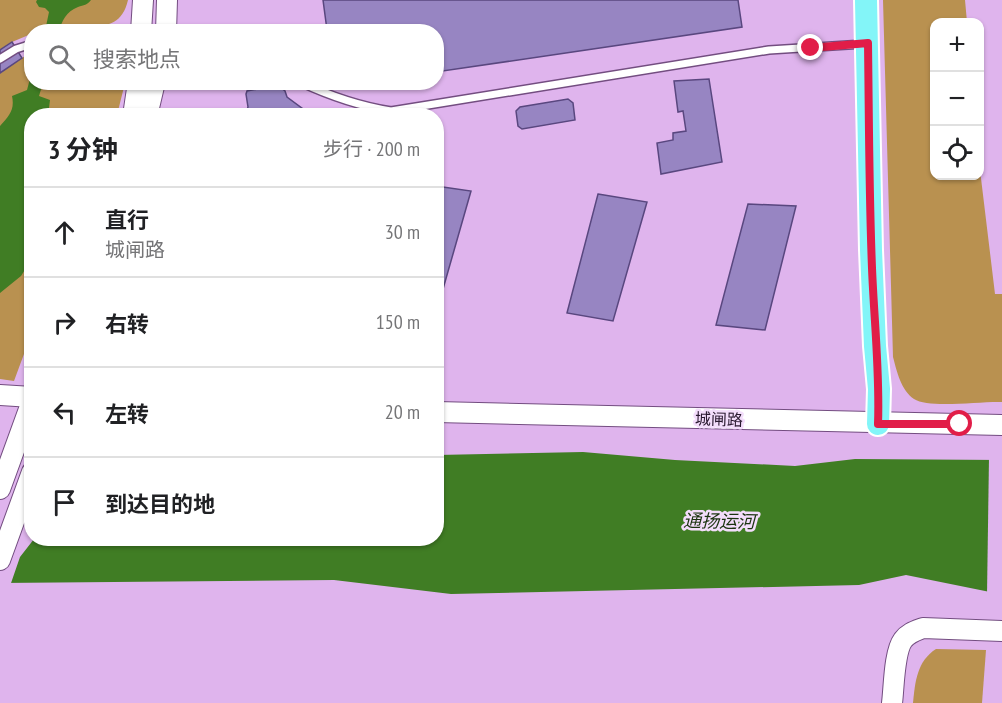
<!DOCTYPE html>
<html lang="zh">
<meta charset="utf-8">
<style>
body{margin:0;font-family:"PT Sans Narrow","Noto Sans SC",sans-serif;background:#f6f6f6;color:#202124}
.controls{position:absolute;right:18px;top:18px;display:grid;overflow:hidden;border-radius:12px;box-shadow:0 2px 4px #0004}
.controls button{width:54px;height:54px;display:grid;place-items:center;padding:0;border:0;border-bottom:2px solid #e0e0e0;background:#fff;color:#202124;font:30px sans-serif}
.stop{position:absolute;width:18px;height:18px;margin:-14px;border:4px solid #e11d48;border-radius:50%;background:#fff}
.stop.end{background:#e11d48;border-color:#fff;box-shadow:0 2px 6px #0008}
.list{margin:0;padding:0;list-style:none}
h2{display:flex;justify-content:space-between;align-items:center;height:78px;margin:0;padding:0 24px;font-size:26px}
h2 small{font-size:20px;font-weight:400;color:#757577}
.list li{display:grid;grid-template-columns:39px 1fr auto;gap:18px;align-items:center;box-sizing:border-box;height:90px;padding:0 24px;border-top:2px solid #e0e0e0}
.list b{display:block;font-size:22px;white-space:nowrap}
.list p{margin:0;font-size:20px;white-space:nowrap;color:#757577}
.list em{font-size:20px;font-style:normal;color:#757577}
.icon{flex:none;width:33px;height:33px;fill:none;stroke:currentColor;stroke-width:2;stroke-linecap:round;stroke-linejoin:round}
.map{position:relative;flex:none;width:1002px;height:703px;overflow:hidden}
.search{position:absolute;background:#fff;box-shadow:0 2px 4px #0004;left:24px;top:24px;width:420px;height:66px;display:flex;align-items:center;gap:15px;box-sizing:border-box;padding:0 21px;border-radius:24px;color:#757577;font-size:22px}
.panel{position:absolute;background:#fff;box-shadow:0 2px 4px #0004;left:24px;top:108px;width:420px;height:438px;border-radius:24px}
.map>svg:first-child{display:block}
.green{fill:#b99150}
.water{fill:#407d24}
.pier{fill:#dfb4ed}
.building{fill:#9785c2;stroke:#59477f;stroke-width:1.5}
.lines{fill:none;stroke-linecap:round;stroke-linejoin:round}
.lane-casing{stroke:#734d80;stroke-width:10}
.secondary-casing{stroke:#734d80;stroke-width:22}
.primary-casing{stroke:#fff;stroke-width:26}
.lane{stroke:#fff;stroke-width:7}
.secondary{stroke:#fff;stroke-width:20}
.primary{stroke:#83f5f8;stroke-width:22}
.route{stroke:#e11d48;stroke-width:8}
.labels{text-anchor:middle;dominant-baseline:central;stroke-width:5;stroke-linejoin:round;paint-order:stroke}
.street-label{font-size:16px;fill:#28182e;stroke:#f3ddfb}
.water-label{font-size:18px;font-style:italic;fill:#1a330f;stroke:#f3ddfb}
</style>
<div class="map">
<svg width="1002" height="703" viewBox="0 0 1002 703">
<rect width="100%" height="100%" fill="#dfb4ed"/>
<g class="green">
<path d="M0,0H128C120,35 91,24 65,26C53,27 43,31 32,32L31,34L12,42L22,58L31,52L32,82L125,83L117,115L32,116L31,335L14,381L0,379Z"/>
<path d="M883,0H965L967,22H934V176H980V170L995,294H1002V402C981,401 929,409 914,399C901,390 897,372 893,357Z"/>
<path d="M936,649L986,650L982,703H913C915,682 917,661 936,649Z"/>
</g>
<g class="water">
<path d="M37,0H91C87,5 84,5 78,7C66,12 62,20 59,32L45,31L49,12L45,8L39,7L36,2Z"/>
<path d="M31,75L32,82L43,83L39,96L50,100L49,108L44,115L32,116L31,260L21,276L0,293V126C9,116 15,110 12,96L27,90Z"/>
<polygon points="0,450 32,538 436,538 437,455 583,452 675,460 795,466 855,459 1002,460 990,592 906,575 859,585 451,594 334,580 0,583"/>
</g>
<g class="pier">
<polygon points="0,447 32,447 32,538 34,539 20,557 10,586 0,586"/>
<polygon points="989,457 1002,457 1002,595 987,595"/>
</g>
<g class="building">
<polygon points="323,0 738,0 742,27 436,72 436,32 352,32 351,26 327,30"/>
<polygon points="12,42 22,58 0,73 0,50"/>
<polygon points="709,79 722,162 661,174 657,143 673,140 673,133 686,131 683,111 678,112 674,81"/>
<polygon points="273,86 280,87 285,91 287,97 306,111 317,116 245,116 248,107 246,94 247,91"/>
<polygon points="568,99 573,103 575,120 522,129 518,126 516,111 520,107"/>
<polygon points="436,186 471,191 437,310 436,310"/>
<polygon points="598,194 647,202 613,321 567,313"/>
<polygon points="748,204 796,206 765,330 716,325"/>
</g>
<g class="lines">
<defs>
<g id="lane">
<polyline points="0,59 16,49 32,44"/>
<path d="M300,82C330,96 359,106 391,111L769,50L864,44"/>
</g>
<g id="secondary">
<polyline points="141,32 143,0"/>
<polyline points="166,32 167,0"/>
<polyline points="133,116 138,82"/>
<polyline points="147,116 155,82"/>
<polyline points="0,395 32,397"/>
<polyline points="436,412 1002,425"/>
<polyline points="0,489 32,401"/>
<polyline points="0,560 32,472"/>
<path d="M892,703C894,688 894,652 903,640C908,633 915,631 923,628L1002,631"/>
</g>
<polyline id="primary" points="866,0 871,250 875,346 879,389 878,424"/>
</defs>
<use href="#lane" class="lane-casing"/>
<use href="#secondary" class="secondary-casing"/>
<use href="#primary" class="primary-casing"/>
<use href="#lane" class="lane"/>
<use href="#secondary" class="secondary"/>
<use href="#primary" class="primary"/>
</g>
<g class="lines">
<path class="route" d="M811,48L868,43C869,118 869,193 872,268C874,320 880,372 878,424H960"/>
</g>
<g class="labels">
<g class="street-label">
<text transform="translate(719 419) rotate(2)">城闸路</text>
</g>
<g class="water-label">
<text transform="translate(719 521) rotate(1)">通扬运河</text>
</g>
</g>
</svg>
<div class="controls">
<button>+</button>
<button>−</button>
<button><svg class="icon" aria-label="locate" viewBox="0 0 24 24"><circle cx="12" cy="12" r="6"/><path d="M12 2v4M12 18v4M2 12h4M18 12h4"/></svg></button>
</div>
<div class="stop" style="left:960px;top:424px"></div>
<div class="stop end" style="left:811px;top:48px"></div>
<div class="search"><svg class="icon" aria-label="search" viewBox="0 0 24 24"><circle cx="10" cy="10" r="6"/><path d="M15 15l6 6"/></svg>搜索地点</div>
<section class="panel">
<h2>3 分钟<small>步行 · 200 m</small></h2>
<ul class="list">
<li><svg class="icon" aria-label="ahead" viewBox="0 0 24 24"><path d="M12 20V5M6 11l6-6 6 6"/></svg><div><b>直行</b><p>城闸路</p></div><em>30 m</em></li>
<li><svg class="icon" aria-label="right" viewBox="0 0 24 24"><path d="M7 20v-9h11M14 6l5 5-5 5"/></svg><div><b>右转</b></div><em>150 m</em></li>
<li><svg class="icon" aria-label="left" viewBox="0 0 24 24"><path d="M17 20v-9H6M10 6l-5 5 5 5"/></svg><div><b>左转</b></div><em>20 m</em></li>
<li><svg class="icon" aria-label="arrive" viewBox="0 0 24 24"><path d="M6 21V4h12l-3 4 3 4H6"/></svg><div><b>到达目的地</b></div></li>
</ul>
</section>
</div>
